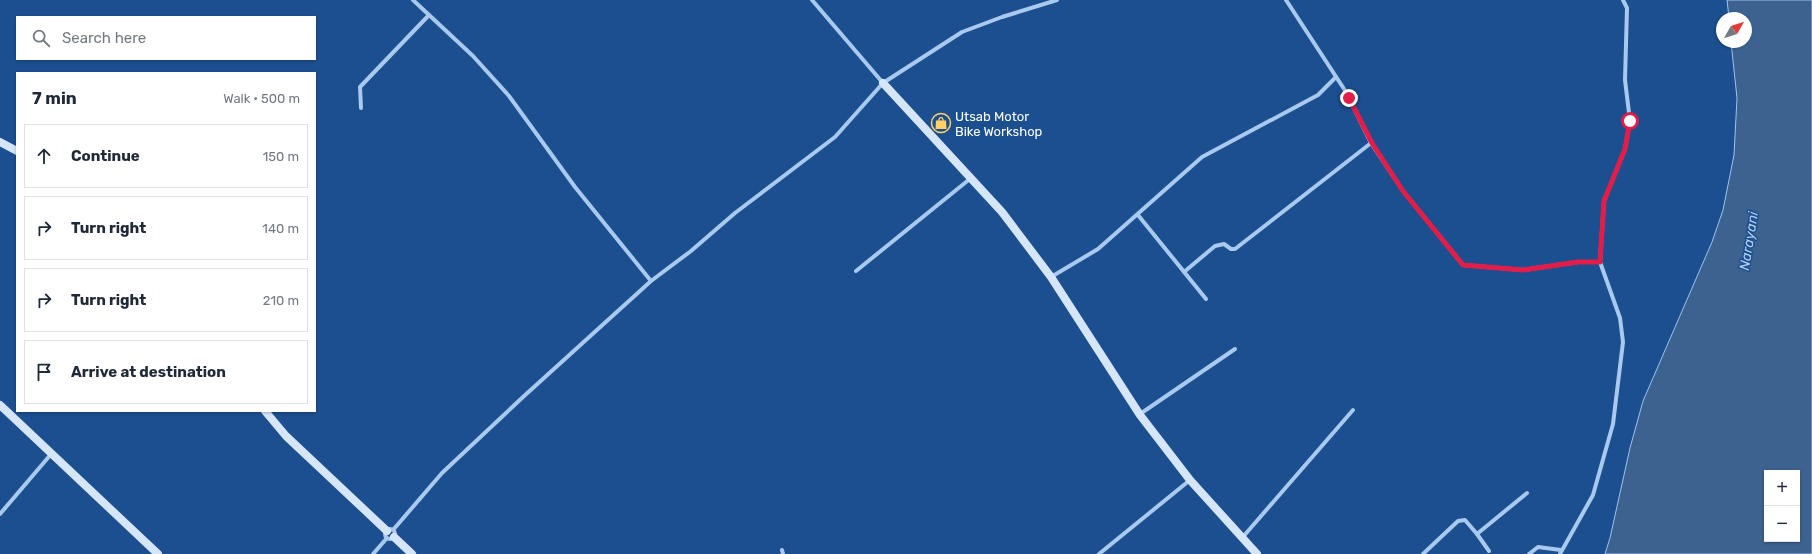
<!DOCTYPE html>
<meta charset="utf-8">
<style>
body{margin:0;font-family:Rubik,sans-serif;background:#f6f6f7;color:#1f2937}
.controls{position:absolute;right:12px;bottom:12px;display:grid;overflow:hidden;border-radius:0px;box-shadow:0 1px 3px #0004}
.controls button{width:36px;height:36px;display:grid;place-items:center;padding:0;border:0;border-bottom:1px solid #e0e1e3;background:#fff;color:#1f2937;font:20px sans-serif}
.compass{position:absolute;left:1716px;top:12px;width:36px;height:36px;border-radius:50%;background:#fff;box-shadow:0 1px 3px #0004;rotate:51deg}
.stop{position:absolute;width:12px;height:12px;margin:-9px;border:3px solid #e11d48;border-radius:50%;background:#fff}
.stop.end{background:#e11d48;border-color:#fff;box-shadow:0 1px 4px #0008}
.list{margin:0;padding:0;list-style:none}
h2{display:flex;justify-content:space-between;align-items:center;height:52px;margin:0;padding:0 16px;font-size:17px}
h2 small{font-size:13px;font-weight:400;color:#747a83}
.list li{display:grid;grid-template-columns:26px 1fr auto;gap:12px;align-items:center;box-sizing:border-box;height:64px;margin:0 8px 8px;padding:0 8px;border:1px solid #e0e1e3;border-radius:0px}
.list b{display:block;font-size:15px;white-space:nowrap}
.list em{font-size:13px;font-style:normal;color:#747a83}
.icon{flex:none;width:22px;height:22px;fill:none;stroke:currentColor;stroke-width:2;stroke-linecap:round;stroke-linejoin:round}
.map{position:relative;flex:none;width:1812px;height:554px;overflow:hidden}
.search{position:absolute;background:#fff;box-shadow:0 1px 3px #0004;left:16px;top:16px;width:300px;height:44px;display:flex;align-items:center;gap:10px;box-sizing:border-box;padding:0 14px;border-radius:0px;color:#747a83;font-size:15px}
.panel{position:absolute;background:#fff;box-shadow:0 1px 3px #0004;left:16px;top:72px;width:300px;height:340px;border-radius:0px}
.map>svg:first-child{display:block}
.water{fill:#3c6290;stroke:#9cc4f0;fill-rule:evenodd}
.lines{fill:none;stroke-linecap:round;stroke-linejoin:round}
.street{stroke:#a9c9ee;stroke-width:4}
.secondary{stroke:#d6e6fa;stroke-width:8}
.route{stroke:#e11d48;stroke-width:5}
.labels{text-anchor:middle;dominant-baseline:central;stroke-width:3;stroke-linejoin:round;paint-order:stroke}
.poi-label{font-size:13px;fill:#fff;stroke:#1b4f8f;text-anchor:start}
.water-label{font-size:14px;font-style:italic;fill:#b5d3f5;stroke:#1b4f8f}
</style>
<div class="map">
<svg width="1812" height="554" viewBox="0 0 1812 554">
<rect width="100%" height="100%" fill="#1b4f8f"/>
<path class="water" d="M1727,0H1812V554H1605L1610,538L1630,448L1643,401L1712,242L1723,210L1734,155L1737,98L1731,42H1746V18H1729ZM1767,473H1797V539H1767Z"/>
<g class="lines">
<g class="street">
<polyline points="413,0 473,56 509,96 575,187 651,281"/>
<polyline points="812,0 883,83"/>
<polyline points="1286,0 1346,92 1371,143 1403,191 1463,265 1523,270 1578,262 1600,262"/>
<polyline points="361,108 360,87 429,15"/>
<polyline points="1138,215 1206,299"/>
<polyline points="856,271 971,178"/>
<polyline points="1184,272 1215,246 1224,244 1231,249 1235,249 1371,143"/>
<polyline points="1051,277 1098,249 1202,157 1318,95 1336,77"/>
<polyline points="1140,414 1235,349"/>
<polyline points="0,514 52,453"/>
<circle cx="390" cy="534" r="5"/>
<polyline points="393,530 442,473 523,397 651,281 691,251 735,213 835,137 883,83 962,32 1002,17 1057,0"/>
<polyline points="1242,538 1353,410"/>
<polyline points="782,550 783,554"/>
<polyline points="1489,551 1477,534 1527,493"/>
<polyline points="373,554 387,538"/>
<polyline points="1099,554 1190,480"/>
<polyline points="1423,554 1458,521 1465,520 1477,534"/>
<polyline points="1529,554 1538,547 1561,550"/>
<polyline points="1560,554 1593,495 1613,424 1623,342 1620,318 1600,262 1604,201 1625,149 1630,121 1625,80 1627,8 1623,0"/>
</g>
<g class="secondary">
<polyline points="883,83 1002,212 1051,277 1140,415 1190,480 1257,554"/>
<polyline points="0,142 17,151"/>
<polyline points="0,405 158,554"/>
<polyline points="265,411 286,436 387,531"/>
<polyline points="394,537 412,554"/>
</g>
</g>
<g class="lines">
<polyline class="route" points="1349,98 1372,143 1403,191 1463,265 1523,270 1578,262 1600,262 1604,201 1625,149 1630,121"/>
</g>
<defs>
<symbol id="shop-ring" viewBox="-11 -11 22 22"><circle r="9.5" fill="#1b4f8f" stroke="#ffd166" stroke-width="1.5"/><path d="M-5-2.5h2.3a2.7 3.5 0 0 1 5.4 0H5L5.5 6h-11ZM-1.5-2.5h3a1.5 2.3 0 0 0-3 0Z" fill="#ffd166"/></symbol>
</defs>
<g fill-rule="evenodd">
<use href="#shop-ring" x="930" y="112" width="22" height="22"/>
</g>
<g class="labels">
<g class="poi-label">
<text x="955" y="116">Utsab Motor<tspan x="955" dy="15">Bike Workshop</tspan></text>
</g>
<g class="water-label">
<text transform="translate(1749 241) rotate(-81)">Narayani</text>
</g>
</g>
</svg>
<div class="controls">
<button>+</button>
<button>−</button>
</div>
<svg class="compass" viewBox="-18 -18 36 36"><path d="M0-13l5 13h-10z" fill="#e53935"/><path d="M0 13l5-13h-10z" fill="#747a83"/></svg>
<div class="stop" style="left:1630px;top:121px"></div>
<div class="stop end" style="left:1349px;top:98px"></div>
<div class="search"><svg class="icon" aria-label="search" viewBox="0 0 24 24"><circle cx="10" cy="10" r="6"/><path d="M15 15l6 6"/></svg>Search here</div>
<section class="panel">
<h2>7 min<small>Walk · 500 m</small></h2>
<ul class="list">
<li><svg class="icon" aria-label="ahead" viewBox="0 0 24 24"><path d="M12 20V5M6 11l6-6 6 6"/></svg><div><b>Continue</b></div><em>150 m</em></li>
<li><svg class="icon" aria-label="right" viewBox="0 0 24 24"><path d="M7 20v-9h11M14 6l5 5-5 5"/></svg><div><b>Turn right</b></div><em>140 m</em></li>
<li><svg class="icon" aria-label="right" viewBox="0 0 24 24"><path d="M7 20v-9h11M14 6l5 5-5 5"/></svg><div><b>Turn right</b></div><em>210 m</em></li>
<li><svg class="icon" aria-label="arrive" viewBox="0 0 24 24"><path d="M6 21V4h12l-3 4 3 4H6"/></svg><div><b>Arrive at destination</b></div></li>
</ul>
</section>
</div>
